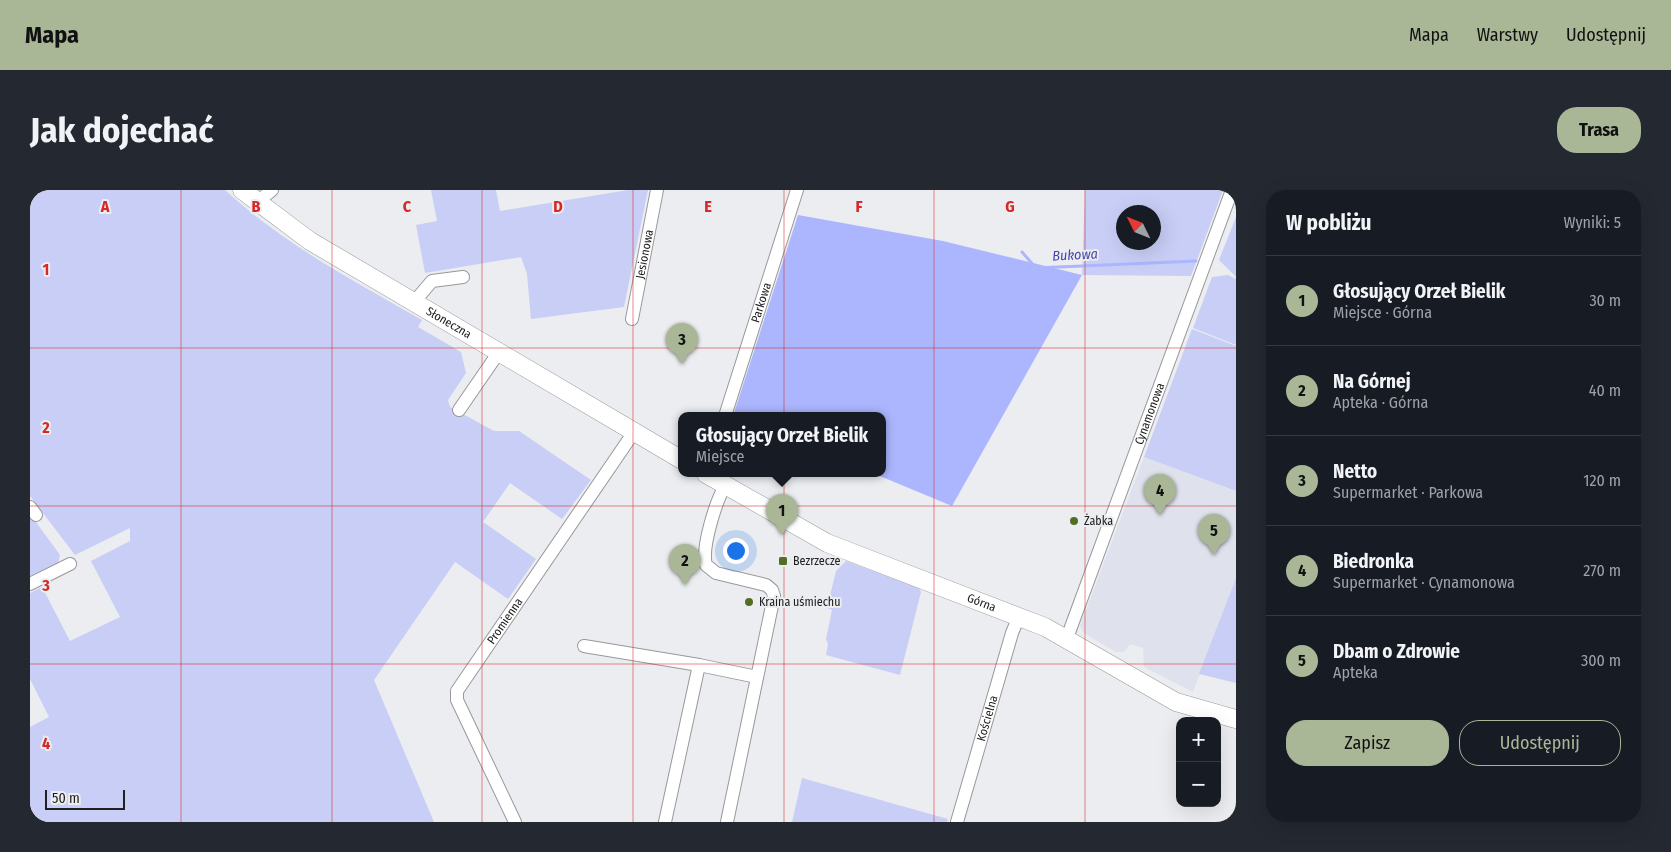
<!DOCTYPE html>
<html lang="pl">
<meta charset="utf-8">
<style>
body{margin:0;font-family:"Fira Sans Condensed",sans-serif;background:#242831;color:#f1f3f6}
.controls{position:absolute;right:15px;bottom:15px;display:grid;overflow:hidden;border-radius:10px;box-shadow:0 5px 20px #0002}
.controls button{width:45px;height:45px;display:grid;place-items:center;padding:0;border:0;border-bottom:1px solid #363941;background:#171b24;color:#f1f3f6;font:25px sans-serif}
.compass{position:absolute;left:1086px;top:15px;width:45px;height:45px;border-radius:50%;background:#171b24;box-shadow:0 5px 20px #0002;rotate:313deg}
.scale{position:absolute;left:15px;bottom:12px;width:80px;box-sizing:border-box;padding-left:5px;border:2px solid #202021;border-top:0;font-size:14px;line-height:18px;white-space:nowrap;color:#202021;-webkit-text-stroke:4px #ecedf0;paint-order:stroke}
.you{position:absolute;left:705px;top:360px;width:18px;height:18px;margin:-12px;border:4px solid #fff;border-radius:50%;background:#1a73e8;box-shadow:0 0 0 8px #1a73e833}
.badge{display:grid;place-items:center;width:32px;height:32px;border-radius:50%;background:#a9b797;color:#111;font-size:16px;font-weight:700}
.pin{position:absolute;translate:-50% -41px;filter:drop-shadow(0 1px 2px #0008)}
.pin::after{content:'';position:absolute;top:26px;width:18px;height:15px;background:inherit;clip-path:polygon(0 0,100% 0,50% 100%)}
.popup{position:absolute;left:648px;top:222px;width:208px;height:65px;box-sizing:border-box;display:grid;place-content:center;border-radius:10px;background:#171b24;filter:drop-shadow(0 1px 4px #0005);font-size:16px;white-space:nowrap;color:#9ea1a6}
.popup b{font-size:19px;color:#f1f3f6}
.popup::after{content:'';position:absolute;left:50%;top:100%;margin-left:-10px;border:10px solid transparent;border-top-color:#171b24}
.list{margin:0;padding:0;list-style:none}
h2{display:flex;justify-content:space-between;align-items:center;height:65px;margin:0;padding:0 20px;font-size:21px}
h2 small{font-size:16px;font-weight:400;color:#9ea1a6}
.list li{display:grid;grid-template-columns:32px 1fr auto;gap:15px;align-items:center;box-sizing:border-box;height:90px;padding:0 20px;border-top:1px solid #363941}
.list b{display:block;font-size:19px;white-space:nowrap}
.list p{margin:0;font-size:16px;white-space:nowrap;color:#9ea1a6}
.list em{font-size:16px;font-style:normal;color:#9ea1a6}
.actions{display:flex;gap:10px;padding:15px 20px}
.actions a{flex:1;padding:11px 0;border:1px solid #a9b797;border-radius:20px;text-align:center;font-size:18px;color:#a9b797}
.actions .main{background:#a9b797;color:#111}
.map{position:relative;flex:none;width:1206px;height:632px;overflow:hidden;border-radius:20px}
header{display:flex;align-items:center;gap:30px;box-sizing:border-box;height:70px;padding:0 25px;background:#a9b797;color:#111}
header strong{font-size:24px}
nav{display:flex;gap:28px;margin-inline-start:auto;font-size:18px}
.intro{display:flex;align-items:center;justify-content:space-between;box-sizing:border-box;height:120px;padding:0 30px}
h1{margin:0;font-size:35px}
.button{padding:12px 22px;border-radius:20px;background:#a9b797;color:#111;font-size:18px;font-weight:700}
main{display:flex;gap:30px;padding:0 30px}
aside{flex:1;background:#171b24;border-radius:20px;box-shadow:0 5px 20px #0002}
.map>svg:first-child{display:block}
.built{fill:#dfe1ec}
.green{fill:#c8cef5;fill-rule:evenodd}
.forest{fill:#acb6fe}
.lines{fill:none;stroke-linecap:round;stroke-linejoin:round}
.stream{stroke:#acb6fe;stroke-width:3}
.street-casing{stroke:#97989b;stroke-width:14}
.secondary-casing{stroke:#97989b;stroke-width:19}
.street{stroke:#fff;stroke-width:12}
.secondary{stroke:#fff;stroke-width:18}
.grid{fill:none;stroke:#d62828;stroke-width:1;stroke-opacity:0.55}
.poi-dot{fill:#516e23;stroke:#ecedf0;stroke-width:2}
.labels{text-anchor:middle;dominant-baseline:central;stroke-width:4;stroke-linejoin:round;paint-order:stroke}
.street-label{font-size:12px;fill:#202021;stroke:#ecedf0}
.poi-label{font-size:12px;fill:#202021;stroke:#ecedf0;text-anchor:start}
.water-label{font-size:14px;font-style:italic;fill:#4545aa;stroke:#ecedf0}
.grid-label{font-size:16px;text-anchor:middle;font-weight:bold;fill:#d62828;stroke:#ecedf0;stroke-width:4;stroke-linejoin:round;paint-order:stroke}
</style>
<header>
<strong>Mapa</strong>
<nav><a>Mapa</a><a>Warstwy</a><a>Udostępnij</a></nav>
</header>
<div class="intro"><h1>Jak dojechać</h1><a class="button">Trasa</a></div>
<main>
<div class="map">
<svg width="1206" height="632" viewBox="0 0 1206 632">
<rect width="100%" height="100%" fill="#ecedf0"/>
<polygon class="built" points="1114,267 1206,301 1206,388 1163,502 1114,477 1113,458 1100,454 1094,462 1086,462 1054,443 1050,436"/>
<g class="green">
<path d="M0,0H195C253,54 324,91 392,130L388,137L431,162L436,183L418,210L420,217L464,241H489L561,290L532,329L480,293L453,332L506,369L478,409L425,372L344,490L404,632H0V537L19,527L0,489V403L12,397L40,451L90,427L61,371L100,351V338L45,365L0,306Z"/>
<polygon points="401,0 466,0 470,21 598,0 618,0 594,117 501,129 497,84 491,67 395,83 386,35 407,31"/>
<path d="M1055,0H1193L1161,86L1052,85ZM1094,22H1124V52H1094Z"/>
<polygon points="1206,27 1206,87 1189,70"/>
<polygon points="1198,85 1206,89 1206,155 1163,138 1182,87"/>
<polygon points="1162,139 1206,156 1206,301 1114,267"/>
<polygon points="3,328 30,365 28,374 0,388 0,330"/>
<polygon points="816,371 889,398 891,402 870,485 796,465 798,454 796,449 802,420 797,418 806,381"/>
<polygon points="1206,388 1206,493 1169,484"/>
<polygon points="772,588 918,629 917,632 762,632"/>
</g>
<polygon class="forest" points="768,25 913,51 1052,85 922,316 845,284 852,284 852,226 703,226"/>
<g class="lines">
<g class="stream">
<polyline points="992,62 1006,78 1166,71"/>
<polyline points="964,120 981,93 1006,78"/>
<path d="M1012,151V126L1020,112C1016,102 1017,86 1023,77"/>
</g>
<defs>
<g id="street">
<polyline points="227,12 242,0"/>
<polyline points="384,112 402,91 433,87"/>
<path id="s1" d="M602,129L627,0"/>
<polyline points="429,220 469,162"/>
<path id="s2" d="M695,226L767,0"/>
<path d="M695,296C686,311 671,358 676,375L686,383L736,395L742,400L744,406L697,632"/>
<polyline points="0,317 6,325"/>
<polyline points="0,394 40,374"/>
<path id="s3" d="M1037,448L1202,0"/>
<polyline points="554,456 669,475"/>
<path id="s4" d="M485,632L427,510V501L604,242"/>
<polyline points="635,632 669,475 727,487"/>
<path id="s5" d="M927,632L982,443L989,426"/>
</g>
<g id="secondary">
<path id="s6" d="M212,0L280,51L652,270"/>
<path id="s7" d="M676,284L797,353L1015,437L1146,512L1206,529"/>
</g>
</defs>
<use href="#street" class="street-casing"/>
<use href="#secondary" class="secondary-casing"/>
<use href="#street" class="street"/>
<use href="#secondary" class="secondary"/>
</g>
<path class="grid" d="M151,0V632M302,0V632M452,0V632M603,0V632M754,0V632M904,0V632M1055,0V632M0,158H1206M0,316H1206M0,474H1206"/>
<g class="poi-dot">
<circle cx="1044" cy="331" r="5"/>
<rect x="748" y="366" width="10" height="10" rx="2.5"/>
<circle cx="719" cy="412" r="5"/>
</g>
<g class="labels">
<g class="street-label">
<text stroke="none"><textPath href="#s1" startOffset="66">Jesionowa</textPath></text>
<text stroke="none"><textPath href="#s2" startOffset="119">Parkowa</textPath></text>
<text stroke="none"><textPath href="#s6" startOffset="246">Słoneczna</textPath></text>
<text stroke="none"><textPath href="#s3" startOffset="239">Cynamonowa</textPath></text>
<text stroke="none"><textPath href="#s7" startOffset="305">Górna</textPath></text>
<text stroke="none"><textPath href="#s4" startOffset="229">Promienna</textPath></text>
<text stroke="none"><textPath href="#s5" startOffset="108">Kościelna</textPath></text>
</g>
<g class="poi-label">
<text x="1054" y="331">Żabka</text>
<text x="763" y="371">Bezrzecze</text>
<text x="729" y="412">Kraina uśmiechu</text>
</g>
<g class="water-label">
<text transform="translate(1045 65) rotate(-3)">Bukowa</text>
</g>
</g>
<g class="grid-label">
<text x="75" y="22">A</text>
<text x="226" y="22">B</text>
<text x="377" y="22">C</text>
<text x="528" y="22">D</text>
<text x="678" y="22">E</text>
<text x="829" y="22">F</text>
<text x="980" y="22">G</text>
<text x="16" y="85">1</text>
<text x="16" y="243">2</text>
<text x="16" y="401">3</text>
<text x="16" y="559">4</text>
</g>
</svg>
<div class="controls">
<button>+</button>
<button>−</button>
</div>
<svg class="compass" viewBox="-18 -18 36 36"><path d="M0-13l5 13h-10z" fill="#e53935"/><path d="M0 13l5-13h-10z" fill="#9ea1a6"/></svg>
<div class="scale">50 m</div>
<div class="you"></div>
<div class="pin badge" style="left:752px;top:345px">1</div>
<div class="popup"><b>Głosujący Orzeł Bielik</b>Miejsce</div>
<div class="pin badge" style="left:655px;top:395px">2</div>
<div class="pin badge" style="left:652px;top:174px">3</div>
<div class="pin badge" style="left:1130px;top:325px">4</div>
<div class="pin badge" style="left:1184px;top:365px">5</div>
</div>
<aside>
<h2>W pobliżu<small>Wyniki: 5</small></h2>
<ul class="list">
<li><span class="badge">1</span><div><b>Głosujący Orzeł Bielik</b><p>Miejsce · Górna</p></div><em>30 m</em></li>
<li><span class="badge">2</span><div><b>Na Górnej</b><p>Apteka · Górna</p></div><em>40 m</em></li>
<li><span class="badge">3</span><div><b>Netto</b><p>Supermarket · Parkowa</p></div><em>120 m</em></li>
<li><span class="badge">4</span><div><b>Biedronka</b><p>Supermarket · Cynamonowa</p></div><em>270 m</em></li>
<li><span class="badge">5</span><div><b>Dbam o Zdrowie</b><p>Apteka</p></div><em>300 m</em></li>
</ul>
<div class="actions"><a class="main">Zapisz</a><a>Udostępnij</a></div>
</aside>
</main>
